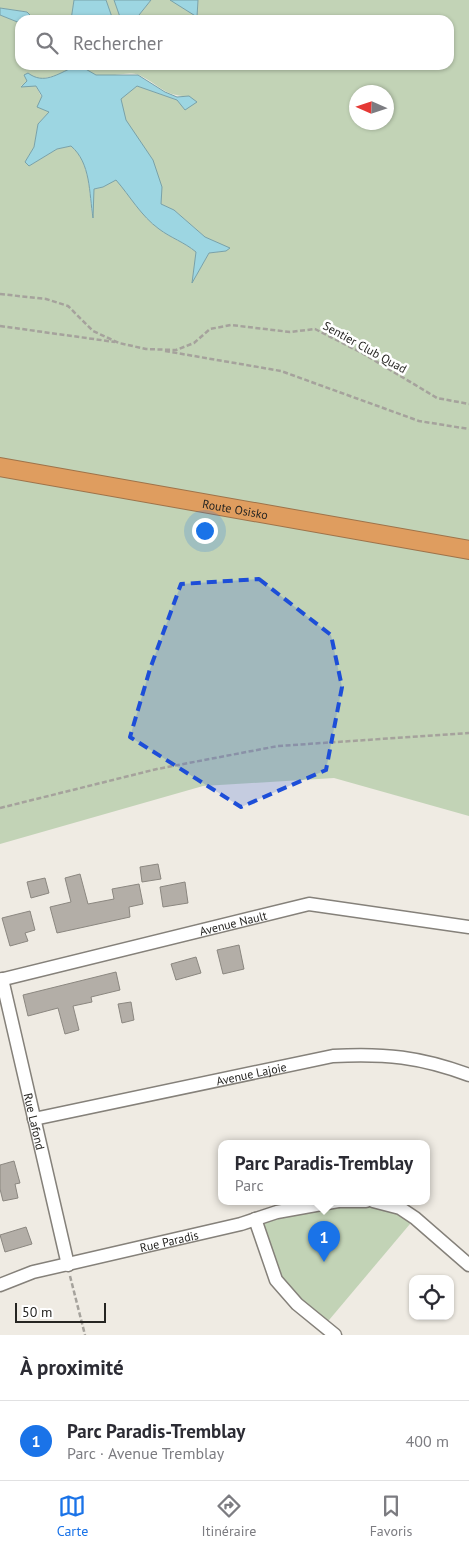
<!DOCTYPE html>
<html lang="fr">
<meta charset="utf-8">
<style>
body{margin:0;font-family:"PT Sans",sans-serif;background:#f7f7f7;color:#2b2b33}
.controls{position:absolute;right:15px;bottom:15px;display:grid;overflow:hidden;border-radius:10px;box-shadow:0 1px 4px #0004}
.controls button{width:45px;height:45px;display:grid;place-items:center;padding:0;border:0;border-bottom:1px solid #e1e1e2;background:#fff;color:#2b2b33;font:25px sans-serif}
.compass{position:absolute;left:349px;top:85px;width:45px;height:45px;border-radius:50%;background:#fff;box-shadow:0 1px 4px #0004;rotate:273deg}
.scale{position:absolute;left:15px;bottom:12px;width:91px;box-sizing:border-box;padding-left:5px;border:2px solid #262522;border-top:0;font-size:14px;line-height:18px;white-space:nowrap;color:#262522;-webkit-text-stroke:4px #fff;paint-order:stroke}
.you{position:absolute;left:204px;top:530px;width:18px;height:18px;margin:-12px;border:4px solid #fff;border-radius:50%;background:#1a73e8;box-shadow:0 0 0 8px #1a73e833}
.badge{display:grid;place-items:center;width:32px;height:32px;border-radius:50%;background:#1a73e8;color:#fff;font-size:16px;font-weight:700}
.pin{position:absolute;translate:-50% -41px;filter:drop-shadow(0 1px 2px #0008)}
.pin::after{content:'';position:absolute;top:26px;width:18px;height:15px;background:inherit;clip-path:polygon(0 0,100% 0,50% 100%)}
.popup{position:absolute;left:218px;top:1140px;width:212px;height:65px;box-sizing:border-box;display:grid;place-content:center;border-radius:10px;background:#fff;filter:drop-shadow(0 1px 4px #0005);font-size:16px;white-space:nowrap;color:#7c7c81}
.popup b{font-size:19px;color:#2b2b33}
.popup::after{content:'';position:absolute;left:50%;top:100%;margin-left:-10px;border:10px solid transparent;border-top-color:#fff}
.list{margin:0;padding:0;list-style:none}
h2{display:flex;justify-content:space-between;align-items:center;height:65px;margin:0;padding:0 20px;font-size:21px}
h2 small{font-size:16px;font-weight:400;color:#7c7c81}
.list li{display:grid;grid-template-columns:32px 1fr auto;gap:15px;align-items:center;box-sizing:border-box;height:80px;padding:0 20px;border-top:1px solid #e1e1e2}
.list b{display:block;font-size:19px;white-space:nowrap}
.list p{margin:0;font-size:16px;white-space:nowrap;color:#7c7c81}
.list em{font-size:16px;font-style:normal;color:#7c7c81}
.icon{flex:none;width:28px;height:28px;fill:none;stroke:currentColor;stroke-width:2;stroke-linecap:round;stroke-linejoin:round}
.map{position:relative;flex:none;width:469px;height:1335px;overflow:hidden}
.search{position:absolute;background:#fff;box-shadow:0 1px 4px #0004;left:15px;right:15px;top:15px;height:55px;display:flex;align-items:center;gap:12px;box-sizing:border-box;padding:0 18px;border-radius:15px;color:#7c7c81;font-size:19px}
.sheet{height:145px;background:#fff}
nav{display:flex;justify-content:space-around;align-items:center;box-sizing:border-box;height:70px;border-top:1px solid #e1e1e2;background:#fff;font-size:14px;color:#7c7c81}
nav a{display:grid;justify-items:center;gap:2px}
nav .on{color:#1a73e8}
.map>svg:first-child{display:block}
.green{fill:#c2d3b6;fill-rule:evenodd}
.water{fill:#9dd6e2;stroke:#79a1a8}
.building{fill:#b3aea7;stroke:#8b8780}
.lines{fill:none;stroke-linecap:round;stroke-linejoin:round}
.minor-casing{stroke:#85817a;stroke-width:15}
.highway-casing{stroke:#9e734a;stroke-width:20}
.path{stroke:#a5a29c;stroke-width:2.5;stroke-dasharray:5 2.5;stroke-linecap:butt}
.minor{stroke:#fff;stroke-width:12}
.highway{stroke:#df9d5f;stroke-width:18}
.marked{fill:#1d4ed8;fill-opacity:0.2;stroke:#1d4ed8;stroke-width:4;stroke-dasharray:10 6;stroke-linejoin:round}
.labels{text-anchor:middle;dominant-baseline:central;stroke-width:5;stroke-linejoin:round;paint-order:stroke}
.street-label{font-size:12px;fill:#262522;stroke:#fff}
</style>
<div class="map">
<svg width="469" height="1335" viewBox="0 0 469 1335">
<rect width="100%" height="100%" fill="#efebe3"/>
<g class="green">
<polygon points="0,0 74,0 71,20 35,20 27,12 0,8"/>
<polygon points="106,0 114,0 121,20 113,20"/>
<path d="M151,0H170L197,16L198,0H469V816L334,778L203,786L0,844V15L20,23V65H449V20H135ZM74,67C83,69 88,73 96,75C109,79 126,70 139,75C159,84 164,97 189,96L185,110L177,100L137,86L120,99L125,120L153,160L160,204L174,210L205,237L229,248L226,251L209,253L193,281L196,252C184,242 171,238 159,229C141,216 130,196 116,179L103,187L94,189L92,214C89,190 90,162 71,146L57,149L29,166L25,162L34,147L38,124L49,112L36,86H21L28,81L55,76ZM356,92H386V122H356Z"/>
<polygon points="355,1201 415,1218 324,1326 276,1280 255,1219"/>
</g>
<g class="water">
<polygon points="74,0 106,0 113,20 71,20"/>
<polygon points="114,0 151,0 135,20 121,20"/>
<polygon points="170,0 198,0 197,17"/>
<polygon points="0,8 27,12 35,20 20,20 20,23 0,15"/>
<path d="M74,67H82L96,75H138L165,92L177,97L189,96L197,102L185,110L177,100L137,86L121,99L126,120L153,160L162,187L161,204L174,210L205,237L230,248L226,251L209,253L192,283L196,252C184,242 171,238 159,229C141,216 130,196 116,180L103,187L94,189L93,218C89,193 91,163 71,146L57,149L29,166L25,162L34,147L38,124L49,112L37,107L42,96L36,86L21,87L27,81L24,75L28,73C44,85 57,74 74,67Z"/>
</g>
<g class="building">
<polygon points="158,864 161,879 142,882 140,867"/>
<polygon points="80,874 88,904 114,899 112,889 139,884 143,904 129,907 130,917 57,933 50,907 71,902 65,878"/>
<polygon points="45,878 49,893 31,898 27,882"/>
<polygon points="185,882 188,903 163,907 160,887"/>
<polygon points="30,911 35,930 25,933 28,941 10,946 2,918"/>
<polygon points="239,945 244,969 223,974 217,950"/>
<polygon points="196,957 201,973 176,980 171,964"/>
<polygon points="116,972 120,990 91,997 92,1002 73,1006 79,1030 65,1034 58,1008 28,1016 23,995"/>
<polygon points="131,1002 134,1020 122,1023 118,1004"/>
<polygon points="14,1161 20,1183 15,1184 18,1198 3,1201 0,1189 0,1165"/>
<polygon points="26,1227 32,1244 5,1252 0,1235"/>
</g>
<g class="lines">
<defs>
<g id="minor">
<path id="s1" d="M2,979L68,1265"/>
<path id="s2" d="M0,980L309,904L469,927"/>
<path id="s3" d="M34,1119L333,1056C384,1053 421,1057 469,1075"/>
<polyline points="340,1201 366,1201"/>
<polyline points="373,1201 400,1208 415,1218 469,1265"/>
<polyline points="255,1219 276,1280 297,1304 335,1335"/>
<path id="s4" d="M0,1285L33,1272L241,1224L277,1212L338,1201"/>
</g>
<g id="highway">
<path id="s5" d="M0,467L469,550"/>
</g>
</defs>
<use href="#minor" class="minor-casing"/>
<use href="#highway" class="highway-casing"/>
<g class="path">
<polyline points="0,294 46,299 68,306 93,331 119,343 146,349 176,350 194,343 210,329 231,325 290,332 315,329 362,353 437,398 469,404"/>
<polyline points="0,326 115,342"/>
<polyline points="165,351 281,371 419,421 469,429"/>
<polyline points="0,808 157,769 278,746 469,733"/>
<polyline points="70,1276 85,1335"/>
</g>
<use href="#minor" class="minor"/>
<use href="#highway" class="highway"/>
</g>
<path class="marked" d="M259,579L331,635L342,687L326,770L241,807L130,737L150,669L181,584Z"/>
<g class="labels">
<g class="street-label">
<text transform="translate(365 347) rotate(29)">Sentier Club Quad</text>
<text stroke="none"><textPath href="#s5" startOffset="239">Route Osisko</textPath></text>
<text stroke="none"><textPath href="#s2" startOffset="240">Avenue Nault</textPath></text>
<text stroke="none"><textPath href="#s3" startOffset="222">Avenue Lajoie</textPath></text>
<text stroke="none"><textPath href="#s1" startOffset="146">Rue Lafond</textPath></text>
<text stroke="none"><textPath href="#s4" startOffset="175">Rue Paradis</textPath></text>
</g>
</g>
</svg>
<div class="controls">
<button><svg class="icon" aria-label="locate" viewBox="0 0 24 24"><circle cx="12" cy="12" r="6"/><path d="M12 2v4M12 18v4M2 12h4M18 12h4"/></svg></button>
</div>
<svg class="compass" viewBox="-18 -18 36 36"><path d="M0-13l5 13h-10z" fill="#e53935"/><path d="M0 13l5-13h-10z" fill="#7c7c81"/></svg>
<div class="scale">50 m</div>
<div class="you"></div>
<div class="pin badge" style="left:324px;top:1262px">1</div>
<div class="popup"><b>Parc Paradis-Tremblay</b>Parc</div>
<div class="search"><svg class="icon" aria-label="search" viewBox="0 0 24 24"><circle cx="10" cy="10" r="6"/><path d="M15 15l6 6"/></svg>Rechercher</div>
</div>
<section class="sheet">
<h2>À proximité<small></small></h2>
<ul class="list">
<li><span class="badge">1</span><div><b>Parc Paradis-Tremblay</b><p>Parc · Avenue Tremblay</p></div><em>400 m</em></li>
</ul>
</section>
<nav>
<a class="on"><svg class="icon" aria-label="map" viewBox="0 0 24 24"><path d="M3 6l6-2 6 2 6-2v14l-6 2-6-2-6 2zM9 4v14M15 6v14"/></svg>Carte</a>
<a><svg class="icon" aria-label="directions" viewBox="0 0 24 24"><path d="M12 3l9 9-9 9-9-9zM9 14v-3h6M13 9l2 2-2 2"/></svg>Itinéraire</a>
<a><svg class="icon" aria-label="saved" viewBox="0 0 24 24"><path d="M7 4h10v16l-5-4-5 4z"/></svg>Favoris</a>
</nav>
